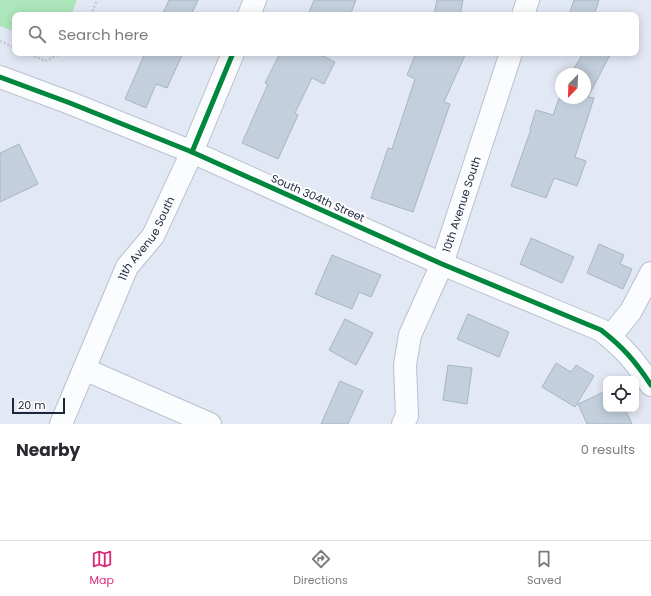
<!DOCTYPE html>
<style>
body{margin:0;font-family:Poppins,sans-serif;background:#f2f2f3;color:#2b2b33}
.controls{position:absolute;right:12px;bottom:12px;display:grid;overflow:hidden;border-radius:8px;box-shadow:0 2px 10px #0003}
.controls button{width:36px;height:36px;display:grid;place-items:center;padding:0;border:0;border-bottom:1px solid #e1e1e2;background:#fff;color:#2b2b33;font:20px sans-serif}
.compass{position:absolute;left:555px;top:68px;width:36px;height:36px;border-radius:50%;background:#fff;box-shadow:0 2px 10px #0003;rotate:203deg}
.scale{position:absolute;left:12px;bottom:10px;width:53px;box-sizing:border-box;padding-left:4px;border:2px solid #1d263b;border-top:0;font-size:11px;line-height:14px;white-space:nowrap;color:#1d263b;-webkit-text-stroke:3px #fff;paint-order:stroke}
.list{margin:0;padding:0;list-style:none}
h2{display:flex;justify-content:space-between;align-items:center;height:52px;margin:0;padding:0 16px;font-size:17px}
h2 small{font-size:13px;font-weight:400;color:#7c7c81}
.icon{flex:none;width:22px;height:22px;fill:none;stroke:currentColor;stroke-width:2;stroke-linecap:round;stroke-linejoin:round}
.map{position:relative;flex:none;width:651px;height:424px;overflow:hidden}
.search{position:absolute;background:#fff;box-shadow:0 2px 10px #0003;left:12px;right:12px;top:12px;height:44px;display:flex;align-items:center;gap:10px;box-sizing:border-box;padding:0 14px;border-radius:8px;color:#7c7c81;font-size:15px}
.sheet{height:116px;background:#fff}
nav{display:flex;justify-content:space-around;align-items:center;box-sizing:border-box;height:56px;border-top:1px solid #e1e1e2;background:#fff;font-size:11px;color:#7c7c81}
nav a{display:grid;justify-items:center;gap:2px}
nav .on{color:#db2777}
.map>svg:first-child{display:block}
.green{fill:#ade6ba}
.building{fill:#c3cfdd;stroke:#a9b5c2}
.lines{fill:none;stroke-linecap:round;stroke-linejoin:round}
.minor-casing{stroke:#b9c0d0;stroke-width:24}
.path{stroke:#c7cad0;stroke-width:2.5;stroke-dasharray:2 2;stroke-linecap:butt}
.minor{stroke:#fbfcfd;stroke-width:22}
.cycleway-casing{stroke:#fff;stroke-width:8}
.cycleway{stroke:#00873e;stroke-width:5}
.labels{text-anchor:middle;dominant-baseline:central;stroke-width:4;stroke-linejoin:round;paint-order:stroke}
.street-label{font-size:11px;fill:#1d263b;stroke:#fff}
</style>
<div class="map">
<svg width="651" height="424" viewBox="0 0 651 424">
<rect width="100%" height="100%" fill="#e2e8f4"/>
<polygon class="green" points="0,0 77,0 71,15 15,15 15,32 0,26"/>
<g class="building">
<polygon points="169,0 198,0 191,15 162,15"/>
<polygon points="314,0 356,0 350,15 308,15"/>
<polygon points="437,0 463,0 460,15 434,15"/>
<polygon points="574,0 599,0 594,15 569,15"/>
<polygon points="145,53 183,53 167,88 156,84 146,108 125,99"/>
<polygon points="280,53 317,53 335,62 324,84 312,78 295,113 298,115 278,159 242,143 268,84 265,83"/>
<polygon points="416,53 466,53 444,102 450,104 413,212 371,198 388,148 392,149 415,79 407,75"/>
<polygon points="583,53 611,53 588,97 594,98 575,157 586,161 577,186 554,178 546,198 511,186 531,129 530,129 536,110 553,115 561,93 561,98 585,98 585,74 571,74"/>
<polygon points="19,144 38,184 0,202 0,153"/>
<polygon points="531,238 574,257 562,283 520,264"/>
<polygon points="599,244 624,255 620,264 632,269 623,289 587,273"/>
<polygon points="332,255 381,275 371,297 359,292 352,309 315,294"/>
<polygon points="468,314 509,332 499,357 457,339"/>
<polygon points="345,319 373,333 356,365 329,350"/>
<polygon points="556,363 571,372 576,365 594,376 575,407 542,387"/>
<polygon points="448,365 472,368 467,404 443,400"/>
<polygon points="340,381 363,391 348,424 321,424"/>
<polygon points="606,391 606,409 625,409 632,424 587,424 578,404"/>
</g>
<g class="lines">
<defs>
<g id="minor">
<polyline points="249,15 255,0"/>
<polyline points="523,15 528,0"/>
<path d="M0,77L70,103L192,152L442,264L601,330C624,348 635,361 651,385"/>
<polyline points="610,337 631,311 651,273"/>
<polyline points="84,369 210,424"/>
<path id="s1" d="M61,424L127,267L153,236L192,152L233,53"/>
<path id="s2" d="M403,424L407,416L405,365L410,335L442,264L511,53"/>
</g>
</defs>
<use href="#minor" class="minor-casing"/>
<g class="path">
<polyline points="91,15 97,0"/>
<polyline points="0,41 15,48"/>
<polyline points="27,53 45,61 62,53"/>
</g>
<use href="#minor" class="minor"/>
<defs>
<g id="cycleway">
<path d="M0,77L70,103L192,152L442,264L601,330C624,348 635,361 651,385"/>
<polyline points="192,152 233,53"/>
</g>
</defs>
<use href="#cycleway" class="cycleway-casing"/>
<use href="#cycleway" class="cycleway"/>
</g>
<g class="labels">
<g class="street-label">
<text transform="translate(318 198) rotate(24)">South 304th Street</text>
<text stroke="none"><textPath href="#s2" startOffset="231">10th Avenue South</textPath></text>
<text stroke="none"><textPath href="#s1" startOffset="205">11th Avenue South</textPath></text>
</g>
</g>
</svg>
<div class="controls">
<button><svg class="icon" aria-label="locate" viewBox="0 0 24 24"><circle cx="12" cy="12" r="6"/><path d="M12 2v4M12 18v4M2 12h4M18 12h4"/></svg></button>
</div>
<svg class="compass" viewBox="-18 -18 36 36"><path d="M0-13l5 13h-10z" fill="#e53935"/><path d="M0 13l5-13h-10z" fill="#7c7c81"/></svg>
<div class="scale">20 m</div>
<div class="search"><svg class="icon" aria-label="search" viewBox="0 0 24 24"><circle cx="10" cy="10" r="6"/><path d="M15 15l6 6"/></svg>Search here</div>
</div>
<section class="sheet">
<h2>Nearby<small>0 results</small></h2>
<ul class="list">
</ul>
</section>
<nav>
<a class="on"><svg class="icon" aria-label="map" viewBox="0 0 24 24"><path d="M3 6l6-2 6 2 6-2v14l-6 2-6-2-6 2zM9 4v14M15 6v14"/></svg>Map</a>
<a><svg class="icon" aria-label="directions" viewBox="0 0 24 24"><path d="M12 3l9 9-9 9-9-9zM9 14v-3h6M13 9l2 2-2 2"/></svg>Directions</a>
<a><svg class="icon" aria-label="saved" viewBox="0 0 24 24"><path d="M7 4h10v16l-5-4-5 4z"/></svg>Saved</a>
</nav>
